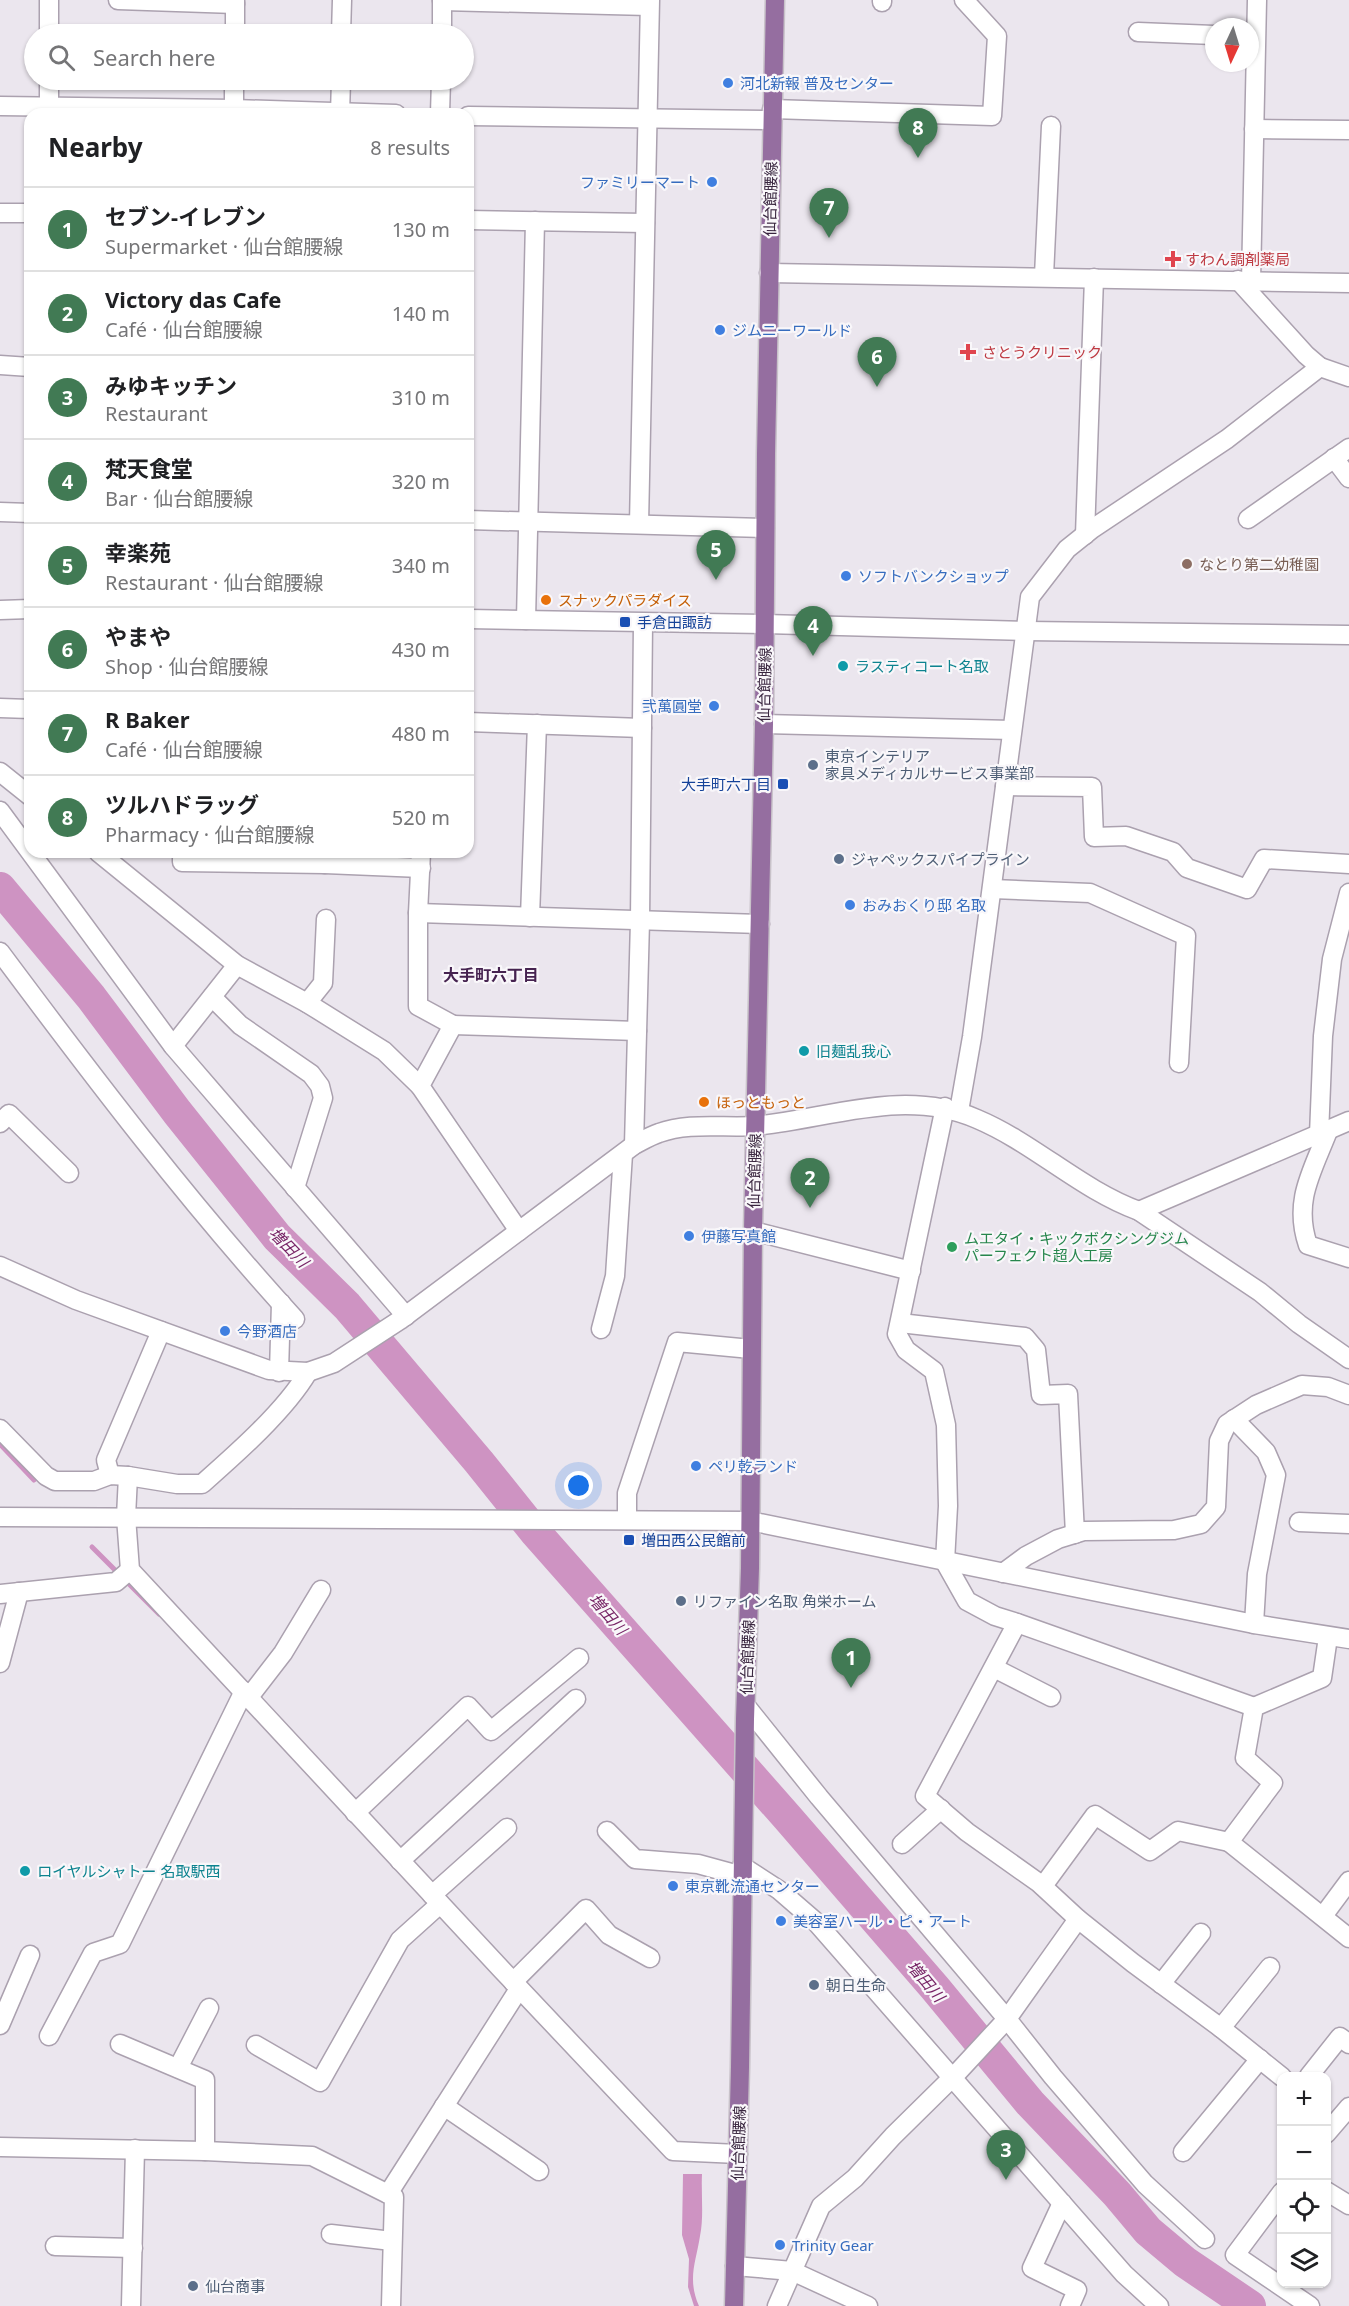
<!DOCTYPE html>
<meta charset="utf-8">
<style>
body{margin:0;font-family:"Noto Sans","Noto Sans JP",sans-serif;background:#f2f2f2;color:#202124}
.controls{position:absolute;right:18px;bottom:18px;display:grid;overflow:hidden;border-radius:12px;box-shadow:0 2px 4px #0004}
.controls button{width:54px;height:54px;display:grid;place-items:center;padding:0;border:0;border-bottom:2px solid #e0e0e0;background:#fff;color:#202124;font:30px sans-serif}
.compass{position:absolute;left:1205px;top:18px;width:54px;height:54px;border-radius:50%;background:#fff;box-shadow:0 2px 4px #0004;rotate:184deg}
.you{position:absolute;left:579px;top:1486px;width:21px;height:21px;margin:-15px;border:4px solid #fff;border-radius:50%;background:#1a73e8;box-shadow:0 0 0 9px #1a73e833}
.badge{display:grid;place-items:center;width:39px;height:39px;border-radius:50%;background:#417a54;color:#fff;font-size:20px;font-weight:700}
.pin{position:absolute;translate:-50% -50px;filter:drop-shadow(0 2px 3px #0008)}
.pin::after{content:'';position:absolute;top:32px;width:21px;height:18px;background:inherit;clip-path:polygon(0 0,100% 0,50% 100%)}
.list{margin:0;padding:0;list-style:none}
h2{display:flex;justify-content:space-between;align-items:center;height:78px;margin:0;padding:0 24px;font-size:26px}
h2 small{font-size:20px;font-weight:400;color:#757577}
.list li{display:grid;grid-template-columns:39px 1fr auto;gap:18px;align-items:center;box-sizing:border-box;height:84px;padding:0 24px;border-top:2px solid #e0e0e0}
.list b{display:block;font-size:22px;white-space:nowrap}
.list p{margin:0;font-size:20px;white-space:nowrap;color:#757577}
.list em{font-size:20px;font-style:normal;color:#757577}
.icon{flex:none;width:33px;height:33px;fill:none;stroke:currentColor;stroke-width:2;stroke-linecap:round;stroke-linejoin:round}
.map{position:relative;flex:none;width:1349px;height:2306px;overflow:hidden}
.search{position:absolute;background:#fff;box-shadow:0 2px 4px #0004;left:24px;top:24px;width:450px;height:66px;display:flex;align-items:center;gap:15px;box-sizing:border-box;padding:0 21px;border-radius:33px;color:#757577;font-size:22px}
.panel{position:absolute;background:#fff;box-shadow:0 2px 4px #0004;left:24px;top:108px;width:450px;height:750px;border-radius:18px}
.map>svg:first-child{display:block}
.green{fill:#cac1dd}
.water{fill:#ce93c2}
.lines{fill:none;stroke-linecap:round;stroke-linejoin:round}
.stream{stroke:#ce93c2;stroke-width:5}
.river{stroke:#ce93c2;stroke-width:32}
.minor-casing{stroke:#aba1af;stroke-width:21}
.major-casing{stroke:#c8c2c9;stroke-width:21}
.minor{stroke:#fff;stroke-width:18}
.major{stroke:#956ea0;stroke-width:18}
.shop-dot{fill:#3f7fe0;stroke:#f9f7fa;stroke-width:2}
.health-dot{fill:#e0444e;stroke:#f9f7fa;stroke-width:2}
.education-dot{fill:#8d6e63;stroke:#f9f7fa;stroke-width:2}
.food-dot{fill:#e8710a;stroke:#f9f7fa;stroke-width:2}
.transit-dot{fill:#1a4fb4;stroke:#f9f7fa;stroke-width:2}
.culture-dot{fill:#0f9aa8;stroke:#f9f7fa;stroke-width:2}
.service-dot{fill:#5c6f8a;stroke:#f9f7fa;stroke-width:2}
.leisure-dot{fill:#2e9e5b;stroke:#f9f7fa;stroke-width:2}
.labels{text-anchor:middle;dominant-baseline:central;stroke-width:4.5;stroke-linejoin:round;paint-order:stroke}
.shop-label{font-size:15px;fill:#366cbe;stroke:#f9f7fa;text-anchor:start}
.street-label{font-size:15px;fill:#39263f;stroke:#f9f7fa}
.health-label{font-size:15px;fill:#be3a42;stroke:#f9f7fa;text-anchor:start}
.education-label{font-size:15px;fill:#785e54;stroke:#f9f7fa;text-anchor:start}
.food-label{font-size:15px;fill:#c56008;stroke:#f9f7fa;text-anchor:start}
.transit-label{font-size:15px;fill:#164399;stroke:#f9f7fa;text-anchor:start}
.culture-label{font-size:15px;fill:#0d838f;stroke:#f9f7fa;text-anchor:start}
.service-label{font-size:15px;fill:#4e5e75;stroke:#f9f7fa;text-anchor:start}
.leisure-label{font-size:15px;fill:#27864d;stroke:#f9f7fa;text-anchor:start}
.neighbourhood-label{font-size:16px;font-weight:bold;fill:#462350;stroke:#f9f7fa}
.water-label{font-size:16px;font-style:italic;fill:#772466;stroke:#f9f7fa}
</style>
<div class="map">
<svg width="1349" height="2306" viewBox="0 0 1349 2306">
<rect width="100%" height="100%" fill="#ebe6ee"/>
<polygon class="green" points="334,852 414,852 407,860 334,856"/>
<path class="water" d="M683,2174H702C701,2194 704,2217 700,2236C696,2262 687,2279 699,2306H694L688,2287L689,2259L682,2235Z"/>
<g class="lines">
<g class="stream">
<polyline points="0,1444 34,1480"/>
<polyline points="92,1547 159,1614"/>
</g>
<polyline class="river" points="0,888 91,997 177,1112 277,1237 347,1306 479,1462 536,1533 787,1817 935,1988 1030,2103 1117,2194 1148,2231 1185,2262 1250,2306"/>
<defs>
<g id="minor">
<polyline points="49,0 49,34"/>
<polyline points="118,0 235,4"/>
<polyline points="442,1 649,6"/>
<polyline points="882,2 882,0"/>
<polyline points="1138,32 1214,35"/>
<polyline points="235,34 235,0"/>
<polyline points="341,34 342,0"/>
<polyline points="442,34 442,0"/>
<polyline points="0,106 234,109 396,114"/>
<polyline points="772,109 992,116 997,36 964,0"/>
<polyline points="49,114 49,80"/>
<polyline points="234,114 234,80"/>
<polyline points="340,114 341,80"/>
<polyline points="440,114 441,80"/>
<polyline points="468,116 772,120"/>
<polyline points="1254,129 1349,130"/>
<polyline points="0,213 30,213"/>
<polyline points="468,220 645,223"/>
<polyline points="769,273 1349,283"/>
<polyline points="1044,276 1051,126"/>
<polyline points="1251,281 1257,0"/>
<polyline points="0,365 30,367"/>
<polyline points="1320,367 1349,377"/>
<polyline points="1334,458 1349,478"/>
<polyline points="0,512 30,513"/>
<polyline points="1248,519 1349,448"/>
<polyline points="468,520 765,528"/>
<polyline points="639,524 650,0"/>
<polyline points="1085,535 1094,278"/>
<polyline points="0,610 30,609"/>
<polyline points="468,619 765,624 1026,631 1349,635"/>
<polyline points="526,620 535,221"/>
<polyline points="0,708 30,709"/>
<polyline points="468,722 642,728"/>
<polyline points="764,724 1012,730"/>
<polyline points="0,772 30,796"/>
<polyline points="1005,786 1092,787 1094,837 1126,836 1173,852 1187,868 1247,889 1264,859 1349,864"/>
<polyline points="0,811 173,1046 406,1316"/>
<polyline points="98,852 237,965 307,1003 384,1051 420,1086"/>
<polyline points="182,852 182,862 325,864"/>
<polyline points="421,852 418,913 418,1006 453,1025 420,1086 519,1231"/>
<polyline points="325,854 325,864 421,868"/>
<polyline points="992,889 1090,893 1186,936 1179,1063"/>
<polyline points="418,913 760,924"/>
<polyline points="530,917 537,724"/>
<path d="M0,952C94,1078 189,1203 295,1319"/>
<polyline points="212,997 240,1025 311,1074 320,1086 323,1098 295,1188"/>
<polyline points="307,1003 323,983 326,919"/>
<polyline points="453,1025 637,1031"/>
<polyline points="173,1046 237,965"/>
<polyline points="945,1107 897,1334 906,1350 934,1371 946,1425 948,1506 945,1562 967,1601 995,1616 1017,1623 925,1796 967,1832 1039,1883 1078,1919 1133,1963 1221,2028 1282,2077"/>
<polyline points="959,1111 972,1037 1030,597 1067,549 1092,529 1227,439 1320,367 1306,355 1238,280"/>
<polyline points="0,1123 9,1114 69,1173"/>
<path d="M1328,1131C1312,1172 1293,1201 1308,1245L1349,1258"/>
<polyline points="1319,1135 1323,1036 1332,959 1349,893"/>
<polyline points="634,1145 640,921 643,623"/>
<polyline points="1139,1211 1349,1121"/>
<polyline points="753,1231 911,1271"/>
<path d="M0,1266L76,1300L269,1370L308,1372L334,1363L400,1320L634,1145C642,1141 650,1136 659,1133C688,1122 723,1128 754,1126C829,1119 904,1087 977,1119C1034,1143 1081,1190 1139,1211L1260,1292L1299,1324L1349,1359"/>
<polyline points="900,1323 1025,1337 1036,1350 1041,1395 1068,1394 1075,1534"/>
<polyline points="601,1329 615,1276 623,1154"/>
<polyline points="279,1372 281,1303"/>
<polyline points="1234,1419 1266,1452 1276,1475 1257,1574 1254,1624"/>
<path d="M0,1429L46,1476L55,1481H94L110,1475L128,1476L177,1484H202C236,1454 285,1411 308,1372"/>
<polyline points="110,1475 106,1460 161,1331"/>
<polyline points="128,1476 126,1517 130,1570 502,1970 673,2151 738,2154"/>
<polyline points="0,1517 750,1521 1254,1624 1349,1639"/>
<polyline points="627,1520 627,1493 677,1342 751,1349"/>
<polyline points="1299,1522 1349,1524"/>
<polyline points="1003,1573 1026,1556 1058,1539 1084,1531 1174,1530 1201,1524 1216,1507 1219,1441 1227,1424 1256,1405 1302,1385 1328,1387 1349,1395"/>
<polyline points="0,1594 116,1582 130,1570"/>
<polyline points="1017,1623 1254,1707"/>
<polyline points="1328,1637 1322,1678 1254,1707 1245,1758 1273,1783 1229,1842 1349,1938"/>
<polyline points="0,1663 19,1592"/>
<polyline points="994,1668 1051,1697"/>
<polyline points="249,1697 283,1653 321,1590"/>
<polyline points="746,1706 819,1797 1007,2019 1053,2077 1145,2184 1205,2239"/>
<polyline points="355,1813 468,1706 491,1731 579,1658"/>
<polyline points="607,1831 635,1859 698,1864 742,1876"/>
<polyline points="902,1844 941,1809"/>
<polyline points="400,1861 576,1699"/>
<polyline points="742,1866 779,1890 816,1922 1124,2274 1159,2306"/>
<polyline points="1043,1886 1095,1815 1150,1851 1178,1831 1229,1842"/>
<polyline points="432,1895 507,1828"/>
<polyline points="1323,1916 1349,1881"/>
<polyline points="513,1982 586,1909 609,1935 650,1958"/>
<polyline points="1161,1984 1201,1933"/>
<polyline points="0,2025 30,1955"/>
<polyline points="1221,2028 1270,1967"/>
<polyline points="49,2036 93,1953 120,1944 244,1691"/>
<polyline points="120,2044 205,2080 205,2151"/>
<polyline points="256,2045 320,2082 400,1940 440,1904"/>
<polyline points="178,2068 209,2008"/>
<polyline points="1309,2076 1340,2037 1349,2044"/>
<polyline points="444,2106 539,2171"/>
<polyline points="1326,2134 1349,2107"/>
<polyline points="0,2147 205,2151 312,2156 394,2197 391,2306"/>
<polyline points="1183,2152 1260,2059"/>
<polyline points="1326,2191 1349,2205"/>
<polyline points="1282,2192 1235,2255 1310,2306"/>
<polyline points="388,2194 519,1989"/>
<polyline points="1062,2203 1032,2268 1077,2290 1070,2306"/>
<polyline points="331,2234 392,2241"/>
<polyline points="55,2246 133,2248"/>
<polyline points="735,2266 792,2271 868,2306"/>
<polyline points="131,2306 135,2149"/>
<polyline points="777,2306 821,2206 855,2178 893,2136 957,2073 1007,2019 1078,1919"/>
</g>
<polyline id="major" points="734,2306 740,2067 745,1719 750,1568 753,1231 764,724 766,454 775,0"/>
</defs>
<use href="#minor" class="minor-casing"/>
<use href="#major" class="major-casing"/>
<use href="#minor" class="minor"/>
<use href="#major" class="major"/>
</g>
<g class="shop-dot">
<circle cx="728" cy="83" r="6"/>
<circle cx="712" cy="182" r="6"/>
<circle cx="720" cy="330" r="6"/>
<circle cx="846" cy="576" r="6"/>
<circle cx="714" cy="706" r="6"/>
<circle cx="850" cy="905" r="6"/>
<circle cx="689" cy="1236" r="6"/>
<circle cx="225" cy="1331" r="6"/>
<circle cx="696" cy="1466" r="6"/>
<circle cx="673" cy="1886" r="6"/>
<circle cx="781" cy="1921" r="6"/>
<circle cx="780" cy="2245" r="6"/>
</g>
<g class="health-dot">
<path d="M1170 250h6v6h6v6h-6v6h-6v-6h-6v-6h6z"/>
<path d="M965 343h6v6h6v6h-6v6h-6v-6h-6v-6h6z"/>
</g>
<circle class="education-dot" cx="1187" cy="564" r="6"/>
<g class="food-dot">
<circle cx="546" cy="600" r="6"/>
<circle cx="704" cy="1102" r="6"/>
</g>
<g class="transit-dot">
<rect x="619" y="616" width="12" height="12" rx="3"/>
<rect x="777" y="778" width="12" height="12" rx="3"/>
<rect x="623" y="1534" width="12" height="12" rx="3"/>
</g>
<g class="culture-dot">
<circle cx="843" cy="666" r="6"/>
<circle cx="804" cy="1051" r="6"/>
<circle cx="25" cy="1871" r="6"/>
</g>
<g class="service-dot">
<circle cx="813" cy="765" r="6"/>
<circle cx="839" cy="859" r="6"/>
<circle cx="681" cy="1601" r="6"/>
<circle cx="814" cy="1985" r="6"/>
<circle cx="193" cy="2286" r="6"/>
</g>
<circle class="leisure-dot" cx="952" cy="1247" r="6"/>
<g class="labels">
<g class="shop-label">
<text x="740" y="83">河北新報 普及センター</text>
<text x="700" y="182" text-anchor="end">ファミリーマート</text>
<text x="732" y="330">ジムニーワールド</text>
<text x="858" y="576">ソフトバンクショップ</text>
<text x="702" y="706" text-anchor="end">弐萬圓堂</text>
<text x="862" y="905">おみおくり邸 名取</text>
<text x="701" y="1236">伊藤写真館</text>
<text x="237" y="1331">今野酒店</text>
<text x="708" y="1466">ペリ乾ランド</text>
<text x="685" y="1886">東京靴流通センター</text>
<text x="793" y="1921">美容室ハール・ピ・アート</text>
<text x="792" y="2245">Trinity Gear</text>
</g>
<g class="street-label">
<text transform="translate(770 199) rotate(-89)">仙台館腰線</text>
<text transform="translate(764 685) rotate(-89)">仙台館腰線</text>
<text transform="translate(754 1171) rotate(-89)">仙台館腰線</text>
<text transform="translate(747 1657) rotate(-88)">仙台館腰線</text>
<text transform="translate(738 2143) rotate(-88)">仙台館腰線</text>
</g>
<g class="health-label">
<text x="1185" y="259">すわん調剤薬局</text>
<text x="982" y="352">さとうクリニック</text>
</g>
<g class="education-label">
<text x="1199" y="564">なとり第二幼稚園</text>
</g>
<g class="food-label">
<text x="558" y="600">スナックパラダイス</text>
<text x="716" y="1102">ほっともっと</text>
</g>
<g class="transit-label">
<text x="637" y="622">手倉田諏訪</text>
<text x="771" y="784" text-anchor="end">大手町六丁目</text>
<text x="641" y="1540">増田西公民館前</text>
</g>
<g class="culture-label">
<text x="855" y="666">ラスティコート名取</text>
<text x="816" y="1051">旧麺乱我心</text>
<text x="37" y="1871">ロイヤルシャトー 名取駅西</text>
</g>
<g class="service-label">
<text x="825" y="756">東京インテリア<tspan x="825" dy="17">家具メディカルサービス事業部</tspan></text>
<text x="851" y="859">ジャペックスパイプライン</text>
<text x="693" y="1601">リファイン名取 角栄ホーム</text>
<text x="826" y="1985">朝日生命</text>
<text x="205" y="2286">仙台商事</text>
</g>
<g class="leisure-label">
<text x="964" y="1238">ムエタイ・キックボクシングジム<tspan x="964" dy="17">パーフェクト超人工房</tspan></text>
</g>
<g class="neighbourhood-label">
<text x="491" y="975">大手町六丁目</text>
</g>
<g class="water-label">
<text transform="translate(289 1247) rotate(46)">増田川</text>
<text transform="translate(608 1614) rotate(49)">増田川</text>
<text transform="translate(926 1981) rotate(50)">増田川</text>
</g>
</g>
</svg>
<div class="controls">
<button>+</button>
<button>−</button>
<button><svg class="icon" aria-label="locate" viewBox="0 0 24 24"><circle cx="12" cy="12" r="6"/><path d="M12 2v4M12 18v4M2 12h4M18 12h4"/></svg></button>
<button><svg class="icon" aria-label="layers" viewBox="0 0 24 24"><path d="M12 4l9 5-9 5-9-5zM3 14l9 5 9-5"/></svg></button>
</div>
<svg class="compass" viewBox="-18 -18 36 36"><path d="M0-13l5 13h-10z" fill="#e53935"/><path d="M0 13l5-13h-10z" fill="#757577"/></svg>
<div class="you"></div>
<div class="pin badge" style="left:851px;top:1688px">1</div>
<div class="pin badge" style="left:810px;top:1208px">2</div>
<div class="pin badge" style="left:1006px;top:2180px">3</div>
<div class="pin badge" style="left:813px;top:656px">4</div>
<div class="pin badge" style="left:716px;top:580px">5</div>
<div class="pin badge" style="left:877px;top:387px">6</div>
<div class="pin badge" style="left:829px;top:238px">7</div>
<div class="pin badge" style="left:918px;top:158px">8</div>
<div class="search"><svg class="icon" aria-label="search" viewBox="0 0 24 24"><circle cx="10" cy="10" r="6"/><path d="M15 15l6 6"/></svg>Search here</div>
<section class="panel">
<h2>Nearby<small>8 results</small></h2>
<ul class="list">
<li><span class="badge">1</span><div><b>セブン-イレブン</b><p>Supermarket · 仙台館腰線</p></div><em>130 m</em></li>
<li><span class="badge">2</span><div><b>Victory das Cafe</b><p>Café · 仙台館腰線</p></div><em>140 m</em></li>
<li><span class="badge">3</span><div><b>みゆキッチン</b><p>Restaurant</p></div><em>310 m</em></li>
<li><span class="badge">4</span><div><b>梵天食堂</b><p>Bar · 仙台館腰線</p></div><em>320 m</em></li>
<li><span class="badge">5</span><div><b>幸楽苑</b><p>Restaurant · 仙台館腰線</p></div><em>340 m</em></li>
<li><span class="badge">6</span><div><b>やまや</b><p>Shop · 仙台館腰線</p></div><em>430 m</em></li>
<li><span class="badge">7</span><div><b>R Baker</b><p>Café · 仙台館腰線</p></div><em>480 m</em></li>
<li><span class="badge">8</span><div><b>ツルハドラッグ</b><p>Pharmacy · 仙台館腰線</p></div><em>520 m</em></li>
</ul>
</section>
</div>
